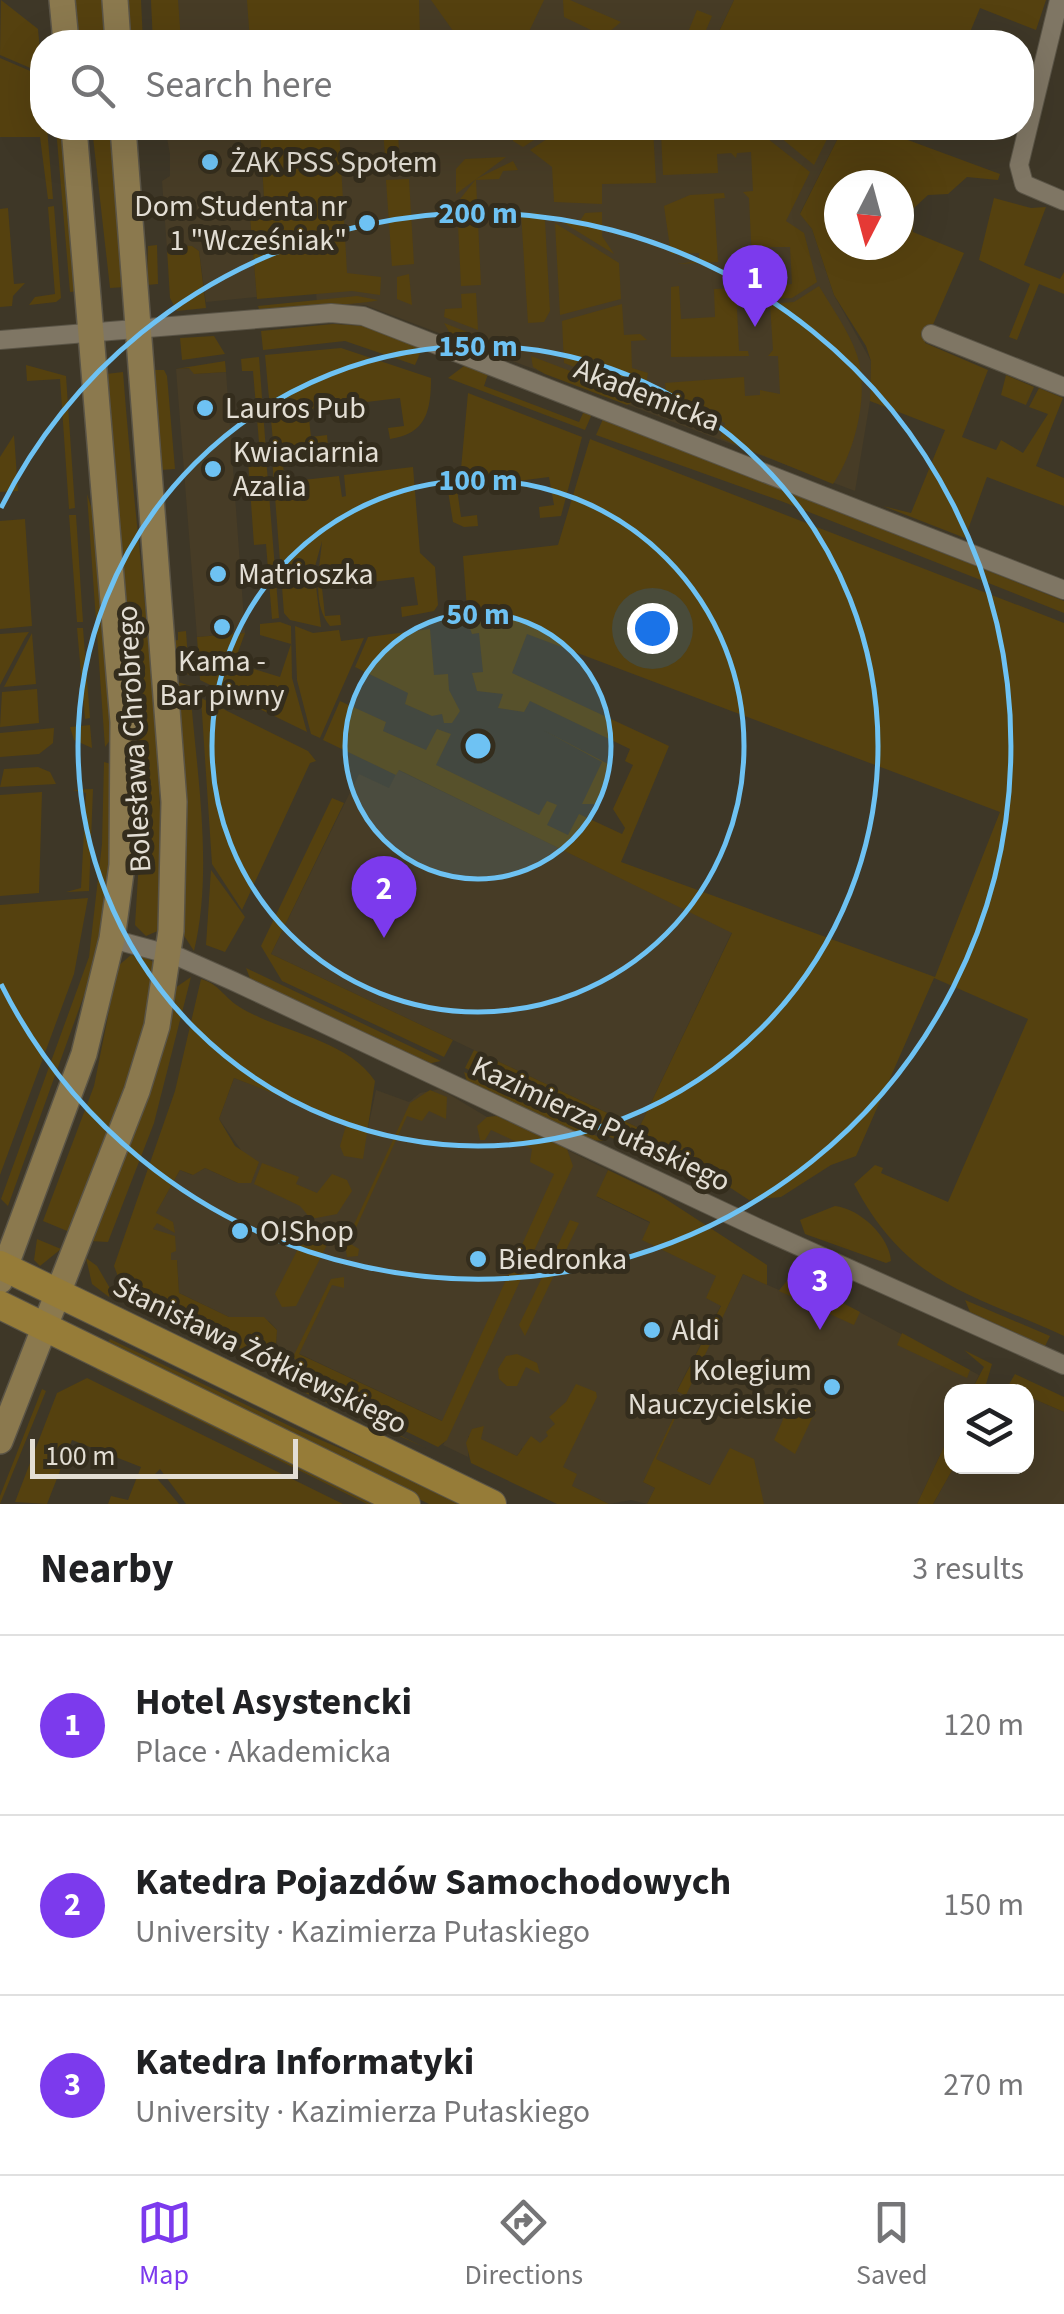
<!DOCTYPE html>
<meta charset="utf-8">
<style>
body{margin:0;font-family:"Source Sans 3",sans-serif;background:#f2f2f2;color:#202124}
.controls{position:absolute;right:30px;bottom:30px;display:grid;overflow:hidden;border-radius:20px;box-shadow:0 10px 40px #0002}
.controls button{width:90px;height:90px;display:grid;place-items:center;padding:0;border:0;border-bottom:2px solid #e0e0e0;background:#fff;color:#202124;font:50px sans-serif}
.compass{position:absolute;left:824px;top:170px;width:90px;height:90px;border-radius:50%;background:#fff;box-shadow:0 10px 40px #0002;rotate:186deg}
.scale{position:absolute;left:30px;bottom:25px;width:268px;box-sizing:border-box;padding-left:10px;border:5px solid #e3ded4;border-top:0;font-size:28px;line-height:35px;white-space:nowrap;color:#e3ded4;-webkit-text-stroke:8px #342d1d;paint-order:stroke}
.you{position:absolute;left:652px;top:628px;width:35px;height:35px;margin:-25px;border:8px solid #fff;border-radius:50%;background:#1a73e8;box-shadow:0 0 0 15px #1a73e833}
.badge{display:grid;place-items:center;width:65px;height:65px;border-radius:50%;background:#7c3aed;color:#fff;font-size:32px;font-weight:700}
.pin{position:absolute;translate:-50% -82px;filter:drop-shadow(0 2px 5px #0008)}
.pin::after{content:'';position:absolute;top:52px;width:35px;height:30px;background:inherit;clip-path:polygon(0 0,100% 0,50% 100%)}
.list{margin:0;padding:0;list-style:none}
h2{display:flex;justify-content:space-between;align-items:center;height:130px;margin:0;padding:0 40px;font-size:42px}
h2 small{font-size:32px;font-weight:400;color:#757577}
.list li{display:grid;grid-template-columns:65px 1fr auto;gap:30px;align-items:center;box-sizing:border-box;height:180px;padding:0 40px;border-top:2px solid #e0e0e0}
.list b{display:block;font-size:38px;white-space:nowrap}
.list p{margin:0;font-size:32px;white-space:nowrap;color:#757577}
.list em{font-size:32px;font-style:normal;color:#757577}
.icon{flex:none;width:55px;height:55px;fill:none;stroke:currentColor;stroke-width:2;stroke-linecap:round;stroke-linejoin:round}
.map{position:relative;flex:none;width:1064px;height:1504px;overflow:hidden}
.search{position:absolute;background:#fff;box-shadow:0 10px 40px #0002;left:30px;right:30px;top:30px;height:110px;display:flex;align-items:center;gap:25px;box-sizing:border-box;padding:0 35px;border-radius:40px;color:#757577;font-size:38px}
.sheet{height:670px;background:#fff}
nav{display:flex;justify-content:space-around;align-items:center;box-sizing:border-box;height:140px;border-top:2px solid #e0e0e0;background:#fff;font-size:28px;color:#757577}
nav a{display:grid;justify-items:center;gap:5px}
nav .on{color:#7c3aed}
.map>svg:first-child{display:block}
.built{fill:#473c26}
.green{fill:#55410f;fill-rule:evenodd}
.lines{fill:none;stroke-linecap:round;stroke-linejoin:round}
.street-casing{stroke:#5a5446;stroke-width:20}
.secondary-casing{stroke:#5a5446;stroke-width:28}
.primary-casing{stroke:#5a5446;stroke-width:30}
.street{stroke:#7f7664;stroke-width:18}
.secondary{stroke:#8b794e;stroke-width:25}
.primary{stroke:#967c38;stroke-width:28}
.ring{fill:none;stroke:#6ec2f3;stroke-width:5}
.poi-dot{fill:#6ec2f3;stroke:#342d1d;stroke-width:4}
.labels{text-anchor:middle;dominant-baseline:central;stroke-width:10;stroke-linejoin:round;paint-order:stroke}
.poi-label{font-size:30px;fill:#e3ded4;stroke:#342d1d;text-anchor:start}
.street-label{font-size:30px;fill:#e3ded4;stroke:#342d1d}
.centre{fill:#6ec2f3;stroke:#342d1d;stroke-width:5}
.ring-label{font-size:30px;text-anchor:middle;font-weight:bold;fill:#6ec2f3;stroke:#342d1d;stroke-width:10;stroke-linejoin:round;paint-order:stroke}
</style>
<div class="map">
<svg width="1064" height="1504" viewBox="0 0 1064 1504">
<rect width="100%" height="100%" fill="#3e3727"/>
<g class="built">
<polygon points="151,0 734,0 714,42 153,42"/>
<polygon points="165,128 260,128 265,218 250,219 257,297 206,302 199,251 192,246 167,249 162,181 170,176 170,154"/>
<polygon points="302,128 843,128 800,213 812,229 834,295 871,361 870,401 855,491 365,305 317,304"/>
<polygon points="190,368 195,374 226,372 245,633 197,637 176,369"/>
<polygon points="398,770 732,932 639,1128 271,954 359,774 389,788"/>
<polygon points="234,1078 368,1128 376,1090 409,1102 420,1093 440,1089 487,1117 497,1116 608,1170 597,1197 650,1223 643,1240 717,1276 707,1298 721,1305 677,1390 685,1395 743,1274 779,1290 791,1276 979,1375 971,1391 952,1392 951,1432 917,1504 750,1504 655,1459 664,1441 643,1482 655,1488 647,1504 631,1500 609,1504 571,1486 576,1474 522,1448 517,1456 468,1436 468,1457 443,1445 453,1426 300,1354 297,1360 276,1347 277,1330 269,1321 229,1317 179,1293 177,1261 171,1261 163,1234 153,1229 155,1214 180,1170 192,1175 205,1168 238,1183 251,1182 246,1157 219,1119"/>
<polygon points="1027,1396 1064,1412 1064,1504 933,1504 954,1467 1026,1466"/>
</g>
<g class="green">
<polygon points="1,0 38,29 42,73 0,55"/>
<polygon points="73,0 105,0 108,42 76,42"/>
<polygon points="126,0 141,0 143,42 128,42"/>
<polygon points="151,0 178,0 181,42 153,42"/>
<polygon points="247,0 419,0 420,38 418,42 250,42"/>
<polygon points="431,0 544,0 524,42 461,42"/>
<polygon points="563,0 570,0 621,22 609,32 593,31 564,17"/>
<polygon points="734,0 1046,0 1036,30 980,8 966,42 714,42"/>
<polygon points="697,10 712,16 701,42 684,42"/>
<polygon points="0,58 42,76 42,128 47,128 53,199 48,199 40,137 0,137"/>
<polygon points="56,128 65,128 81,291 70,292"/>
<polygon points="92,128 114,128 125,287 110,288"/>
<polygon points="260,128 339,128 347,273 381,277 380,295 352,291 257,299 250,218 265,217"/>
<polygon points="383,128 398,128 399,155 385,156"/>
<polygon points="512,128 553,128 523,147 513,141"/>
<polygon points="564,128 653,128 656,183 602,184 602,204 554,202 552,167 530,150"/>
<path d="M843,128H899L897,136L1000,174L998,180L967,177L948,194L928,195L914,208L913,232L964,253L925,343L988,370L962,437L996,450L1001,440L1023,453L1048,414L1029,407L1039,388L1063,398L1036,466L1064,478V506L987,477L965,538L883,506L911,513L945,430L870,401L871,361L866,346L834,295L812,229L800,214ZM839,185H899V245H839Z"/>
<polygon points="661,133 763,135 810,172 786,221 804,233 817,282 792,298 770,299 769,286 792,284 790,247 766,247 766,259 752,260 749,198 743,192 753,191 751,152 737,153 736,158 731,153 717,154 718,173 663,175"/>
<polygon points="775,133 830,133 814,165"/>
<polygon points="506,157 456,194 456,169 465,159"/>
<polygon points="513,161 518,170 503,171 499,179 476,180 481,285 461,286 457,203 476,179"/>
<polygon points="409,179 414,264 392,266 386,180"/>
<polygon points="724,193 725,198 714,199 718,262 677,264 699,261 699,253 671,254 664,206 690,195"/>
<polygon points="994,198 1031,208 1046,207 1024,265 1060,279 1064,272 1064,294 1039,284 1017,340 1009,337 1030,284 979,260"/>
<polygon points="54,206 61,298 56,302 29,305 35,297 55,294 48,207"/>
<polygon points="8,208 14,284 25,283 13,296 12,306 0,307 0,209"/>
<polygon points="602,212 602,236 614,254 564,223 580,221 585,213"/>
<polygon points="521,213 538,213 545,221 550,311 544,322 528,323"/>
<polygon points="555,223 619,263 621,299 560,315"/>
<polygon points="157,245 158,284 147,285 148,246"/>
<polygon points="174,245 192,246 199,251 206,308 177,311 170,298 167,249"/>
<polygon points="409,274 412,305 397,299 397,277"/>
<polygon points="679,286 681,319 715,317 714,289 736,288 739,351 748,351 749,356 671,357 671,287"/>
<path d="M819,286C832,308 849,331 857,355C870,393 855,452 833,484L720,438L725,423L667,400L665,383L744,377L745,396L760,395V390L780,394L778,356H768L773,350L770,304L794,302Z"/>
<polygon points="476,293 478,330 444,317 445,309 462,308 461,294"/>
<path d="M357,296L378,300C372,304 277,308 259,309L258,306Z"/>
<polygon points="622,304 624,335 640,334 647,340 631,341 632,368 648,373 644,394 564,363 562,321"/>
<polygon points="444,323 516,351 510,358 502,357 453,338"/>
<polygon points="333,324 364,326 422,349 415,365 345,341 263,350 261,331"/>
<polygon points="214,336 225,354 182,360 180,338"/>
<path d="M341,348L431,378C431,411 426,434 390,439L388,428L404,426L400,398L308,409L311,437L327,435L328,446L274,452L265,355Z"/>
<polygon points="531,356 641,398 627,405 545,374 533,367"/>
<polygon points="259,357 266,451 260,454 253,371 242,371 241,359"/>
<polygon points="225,361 226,372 194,374 189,368 176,369"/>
<polygon points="26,365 66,376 75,508 69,509 60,379 27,381"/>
<polygon points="464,366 488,374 484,386 579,422 584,411 592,414 585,430 448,378"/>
<polygon points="153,370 164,370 167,376 175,469 160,470"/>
<path d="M123,372C137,559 167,742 160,930L146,936L135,925L144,779L131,691L106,374Z"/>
<polygon points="1006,375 1034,387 1026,405 1001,395"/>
<polygon points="468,393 582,437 561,516 540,518 539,507 554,505 549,477 457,489 461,517 477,515 478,526 464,527 453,522 447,485 461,469"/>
<polygon points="603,419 1064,601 1064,613 781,501 596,435"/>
<polygon points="14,435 18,491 0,492 0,457"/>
<path d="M590,439L1064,623V1336C970,1293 906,1284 854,1184L875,1165L883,1168L881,1173L948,1202L1028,1019L934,978L856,1156L831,1165L781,1197L749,1200L723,1183L612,1138L465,1068L474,1050L639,1128L732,933L399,770L396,775L323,740L340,701L386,722L383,731L426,750L437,729L451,734L436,765L539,815L547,801L557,805L547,825L568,835L579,814L622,834L625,828L613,809L633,765L625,761L630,749L530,701L524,712L498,708L503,694L477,691L472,673L483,672L479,633L472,634L468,623L463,556L558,545ZM527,634L1000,812L935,977L621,862L669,746L512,673Z"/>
<path d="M282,456L285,482L339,476L342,497L346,496L344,475L413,467L420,553L435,567L438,605L434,611L402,617L401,607L418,605L414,577L322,588L325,616L340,615L341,625L330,626C311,604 320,566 322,541L314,570L321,627L290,620L284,613L272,458Z"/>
<polygon points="266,457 279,618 272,619 266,544 254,545 248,460"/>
<polygon points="87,494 97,525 114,735 105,747"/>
<polygon points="69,515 76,515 83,622 77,622"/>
<polygon points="25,519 32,626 0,629 0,521"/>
<polygon points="280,622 291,626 292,678 307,732 200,680 197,637 245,633 234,663 280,677 291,644 260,635 260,624"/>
<polygon points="295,626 313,633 339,630 341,641 364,638 320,738 311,734 297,680"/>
<polygon points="77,628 83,628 90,718 85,719"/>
<polygon points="430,629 434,675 448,674 449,690 460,711 452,723 444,723 442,714 432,716 405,704 408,693 355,667 368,637"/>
<polygon points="186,631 189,675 176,663 172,641 178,640 178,632"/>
<polygon points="29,632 25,638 0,685 0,634"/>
<polygon points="32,633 36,684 4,687"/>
<path d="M178,682L190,686C196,771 214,867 194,951L181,931L186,820Z"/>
<polygon points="37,689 39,723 0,727 2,692"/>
<polygon points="201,698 308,751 316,761 310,763 242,910 212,864"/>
<polygon points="90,725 92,748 74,740 70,727"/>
<polygon points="54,728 53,743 39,754 0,757 0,733"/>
<polygon points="543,730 610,765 609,781 595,804 582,804 602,762"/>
<polygon points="104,762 111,764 114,846 101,948 8,1206 1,1199 89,957 102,844"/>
<polygon points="38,767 50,772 56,784 0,787 4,769"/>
<polygon points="93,789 89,891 66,892 81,888 86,793 73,790"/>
<polygon points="42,792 39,893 0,896 0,795"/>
<polygon points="332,798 344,803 271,954 453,1040 444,1057 282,981 261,946"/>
<polygon points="211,870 245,917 225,952 206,945"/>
<polygon points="88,898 74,974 0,1175 0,905"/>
<path d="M131,955L143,956L155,963C145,1058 106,1144 72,1233L43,1221L94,1086L118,966Z"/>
<polygon points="246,968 441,1061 427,1064 251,981"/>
<polygon points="191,977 154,1123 108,1242 90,1241 175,988"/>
<path d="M201,979C219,984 224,997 238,1006C280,1033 346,1038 375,1081L363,1159L344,1156L340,1146L347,1122L234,1078L219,1119L235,1146L259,1162L251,1183H238L205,1168L193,1175L180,1170L156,1213L173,1222L175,1233L157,1223L153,1229L175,1236L176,1251L171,1253V1260H177L179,1293L229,1317H264L277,1330L276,1347L233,1349L141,1304L122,1287L114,1266L175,1091Z"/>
<polygon points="464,1072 607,1141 586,1140 467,1082"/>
<polygon points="430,1090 447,1097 446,1119 429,1111 422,1121 407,1116 349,1243 359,1249 358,1256 347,1257 345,1244 410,1103"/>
<polygon points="497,1116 567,1149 573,1166 447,1440 438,1447 327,1393 293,1357 331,1279 344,1277 344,1288 332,1285 299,1354 442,1421 554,1174 530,1162 532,1149 491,1130 485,1140 480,1140 477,1126 487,1117"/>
<polygon points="262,1163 299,1177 296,1184 317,1193 332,1174 347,1180 352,1191 337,1214 311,1219 300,1206 254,1184"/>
<polygon points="608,1170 658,1194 767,1265 767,1285 743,1274 656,1459 710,1485 730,1448 754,1459 764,1504 647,1504 655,1488 643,1482 684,1395 677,1391 721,1306 706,1298 716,1276 642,1240 650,1222 596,1196"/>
<path d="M835,1206C860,1209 889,1236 891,1261L886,1263L805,1234L800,1220Z"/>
<polygon points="570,1220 579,1223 525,1336 519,1325"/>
<polygon points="306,1233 326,1236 329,1241 296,1306 282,1307 275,1294"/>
<polygon points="37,1239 61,1249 40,1266 34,1260"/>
<polygon points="86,1258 97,1266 111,1290 109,1297 92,1284"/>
<polygon points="791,1276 860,1312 854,1325 779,1291"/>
<polygon points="965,1300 1050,1336 1045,1346 970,1312"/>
<polygon points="902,1333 970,1370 967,1378 897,1345"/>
<polygon points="110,1339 300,1431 469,1504 429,1504 106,1346"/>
<polygon points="964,1350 992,1364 984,1391 971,1391 984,1367"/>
<polygon points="517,1354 537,1363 540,1374 526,1367 517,1386 507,1386 499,1379 498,1369 506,1356"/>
<polygon points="99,1365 379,1504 367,1504 97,1370"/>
<polygon points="289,1366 325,1399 428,1449 299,1390"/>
<polygon points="1015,1374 1064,1397 1064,1412 1027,1396 1026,1392 1005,1391"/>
<polygon points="87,1378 343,1504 186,1504 160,1469 154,1475 179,1504 108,1504 111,1496 128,1500 141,1467 72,1440 47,1504 15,1502 57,1393"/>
<polygon points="576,1384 596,1392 597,1397 563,1467 577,1474 572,1486 609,1504 557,1504 471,1463 466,1443 472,1429 484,1426 481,1439 517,1456 531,1436 540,1443 548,1436 546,1432 555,1424 549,1417 566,1402"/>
<polygon points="42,1389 46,1391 0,1504 0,1496"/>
<polygon points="796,1403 816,1410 795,1454 774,1440 789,1406"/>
<polygon points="951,1432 954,1467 933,1504 917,1504"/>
</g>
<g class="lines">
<defs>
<g id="street">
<polyline points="1059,0 1019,165 1024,184 1064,201"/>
<polyline points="931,334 1064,387"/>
<polyline points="0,340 331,313 363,316 1064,590"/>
<polyline points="112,939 179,957 233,981 756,1227 1064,1365"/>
</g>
<g id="secondary">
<polyline points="62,0 66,42"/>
<polyline points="115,0 118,42"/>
<polyline points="0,1281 84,1054 112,939 122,865 123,722 74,128"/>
<polyline points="0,1441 137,1091 157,1026 171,931 174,802 123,128"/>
</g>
<g id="primary">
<polyline points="0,1265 492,1504"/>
<polyline points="0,1305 406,1504"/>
</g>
</defs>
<use href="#street" class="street-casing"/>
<use href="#secondary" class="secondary-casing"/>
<use href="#primary" class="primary-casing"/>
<use href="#street" class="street"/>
<use href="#secondary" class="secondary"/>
<use href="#primary" class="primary"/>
</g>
<circle cx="478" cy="746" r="133" fill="#6ec2f3" fill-opacity=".12"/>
<g class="ring">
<circle cx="478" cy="746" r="133"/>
<circle cx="478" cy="746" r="266"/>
<circle cx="478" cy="746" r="400"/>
<path d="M1 508A533 533 0 1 1 1 984"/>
</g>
<g class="poi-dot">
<circle cx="210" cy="162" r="10"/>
<circle cx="367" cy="223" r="10"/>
<circle cx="205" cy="408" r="10"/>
<circle cx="213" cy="469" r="10"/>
<circle cx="218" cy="574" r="10"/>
<circle cx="222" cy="627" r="10"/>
<circle cx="240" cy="1231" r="10"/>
<circle cx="478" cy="1259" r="10"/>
<circle cx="652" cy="1330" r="10"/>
<circle cx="832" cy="1387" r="10"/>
</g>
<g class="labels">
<g class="poi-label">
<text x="230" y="162">ŻAK PSS Społem</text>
<text x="347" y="206" text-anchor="end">Dom Studenta nr<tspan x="347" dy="34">1 "Wcześniak"</tspan></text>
<text x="225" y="408">Lauros Pub</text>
<text x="233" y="452">Kwiaciarnia<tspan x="233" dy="34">Azalia</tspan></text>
<text x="238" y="574">Matrioszka</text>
<text x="222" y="661" text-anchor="middle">Kama -<tspan x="222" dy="34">Bar piwny</tspan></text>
<text x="260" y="1231">O!Shop</text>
<text x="498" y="1259">Biedronka</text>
<text x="672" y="1330">Aldi</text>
<text x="812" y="1370" text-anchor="end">Kolegium<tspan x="812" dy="34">Nauczycielskie</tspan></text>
</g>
<g class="street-label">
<text transform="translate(647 395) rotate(21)">Akademicka</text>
<text transform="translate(134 739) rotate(-93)">Bolesława Chrobrego</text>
<text transform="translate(601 1124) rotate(25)">Kazimierza Pułaskiego</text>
<text transform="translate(260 1355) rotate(26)">Stanisława Żółkiewskiego</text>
</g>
</g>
<circle cx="478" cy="746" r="15" class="centre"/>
<g class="ring-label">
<text x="478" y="223">200 m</text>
<text x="478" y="356">150 m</text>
<text x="478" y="490">100 m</text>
<text x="478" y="624">50 m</text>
</g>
</svg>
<div class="controls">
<button><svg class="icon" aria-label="layers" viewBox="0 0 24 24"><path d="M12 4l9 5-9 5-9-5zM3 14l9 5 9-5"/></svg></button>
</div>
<svg class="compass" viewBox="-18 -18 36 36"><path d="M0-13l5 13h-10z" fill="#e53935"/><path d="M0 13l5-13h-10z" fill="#757577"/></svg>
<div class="scale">100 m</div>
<div class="you"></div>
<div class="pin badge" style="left:755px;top:327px">1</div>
<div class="pin badge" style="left:384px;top:938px">2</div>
<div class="pin badge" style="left:820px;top:1330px">3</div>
<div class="search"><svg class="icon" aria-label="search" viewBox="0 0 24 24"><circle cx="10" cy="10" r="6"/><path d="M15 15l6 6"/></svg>Search here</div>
</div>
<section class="sheet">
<h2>Nearby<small>3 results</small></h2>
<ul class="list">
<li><span class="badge">1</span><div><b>Hotel Asystencki</b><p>Place · Akademicka</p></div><em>120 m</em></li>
<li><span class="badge">2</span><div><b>Katedra Pojazdów Samochodowych</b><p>University · Kazimierza Pułaskiego</p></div><em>150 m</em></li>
<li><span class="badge">3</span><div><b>Katedra Informatyki</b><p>University · Kazimierza Pułaskiego</p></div><em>270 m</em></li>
</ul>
</section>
<nav>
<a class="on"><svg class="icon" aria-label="map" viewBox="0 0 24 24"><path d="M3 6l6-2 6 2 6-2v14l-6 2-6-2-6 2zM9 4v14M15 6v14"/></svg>Map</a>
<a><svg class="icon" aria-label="directions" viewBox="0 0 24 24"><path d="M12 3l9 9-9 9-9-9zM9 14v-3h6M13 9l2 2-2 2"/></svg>Directions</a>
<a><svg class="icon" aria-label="saved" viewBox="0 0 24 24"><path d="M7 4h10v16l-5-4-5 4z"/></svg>Saved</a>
</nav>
